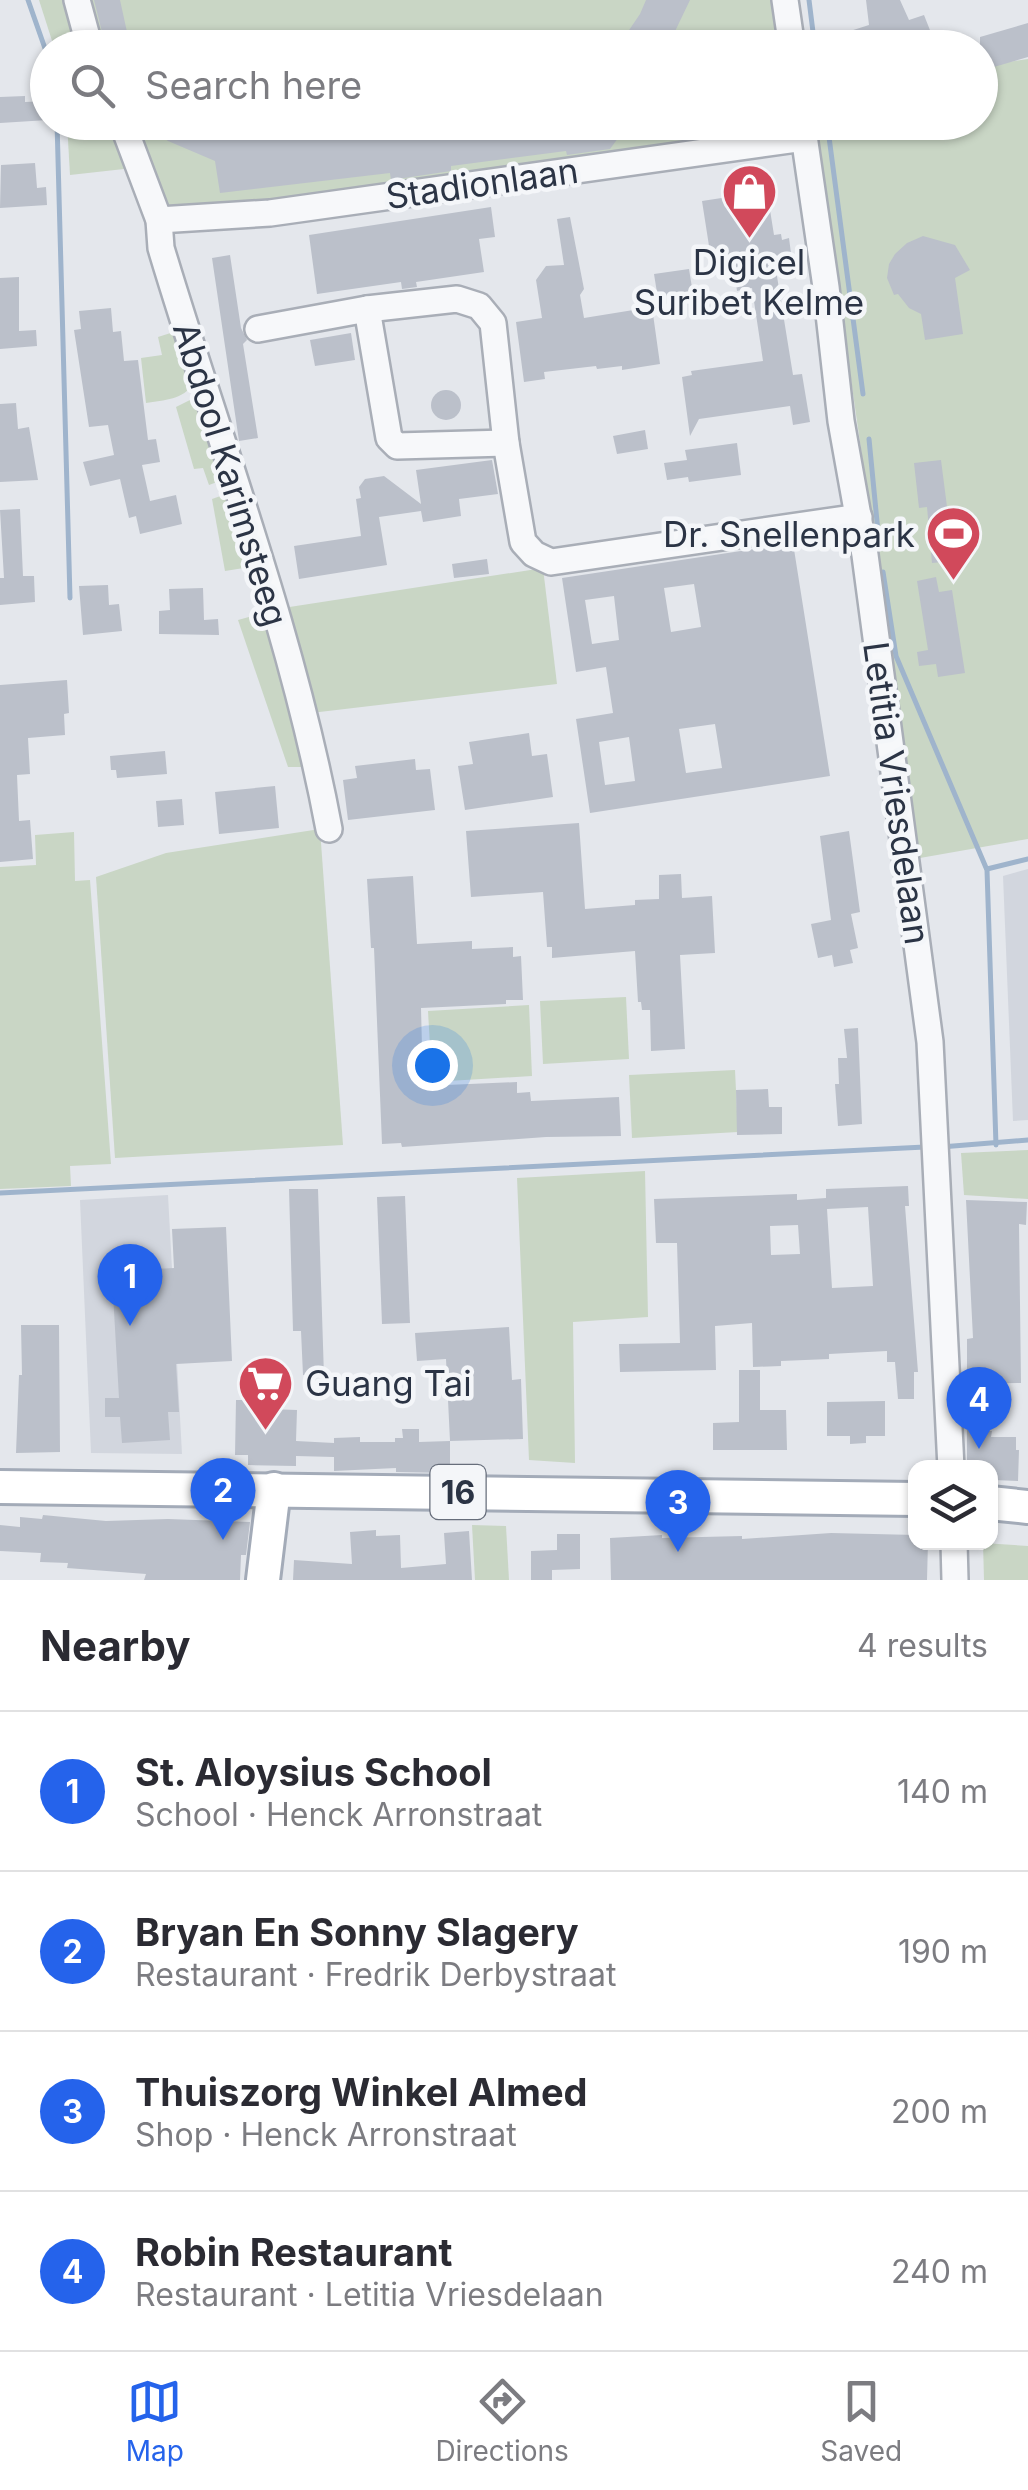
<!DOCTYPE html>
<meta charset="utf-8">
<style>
body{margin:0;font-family:Inter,sans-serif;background:#f2f2f3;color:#2b2b33}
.controls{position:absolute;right:30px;bottom:30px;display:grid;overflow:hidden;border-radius:20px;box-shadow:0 2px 8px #0004}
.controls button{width:90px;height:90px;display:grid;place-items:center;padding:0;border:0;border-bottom:2px solid #e1e1e2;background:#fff;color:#2b2b33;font:50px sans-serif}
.you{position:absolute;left:432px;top:1065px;width:35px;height:35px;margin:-25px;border:8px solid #fff;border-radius:50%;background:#1a73e8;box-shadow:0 0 0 15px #1a73e833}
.badge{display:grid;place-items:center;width:65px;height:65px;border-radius:50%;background:#2563eb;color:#fff;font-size:32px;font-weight:700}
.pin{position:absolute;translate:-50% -82px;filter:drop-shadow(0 2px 5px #0008)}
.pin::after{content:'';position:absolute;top:52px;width:35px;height:30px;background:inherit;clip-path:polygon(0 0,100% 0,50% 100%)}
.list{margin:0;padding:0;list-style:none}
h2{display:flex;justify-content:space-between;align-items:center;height:130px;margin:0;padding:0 40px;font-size:42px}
h2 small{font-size:32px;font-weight:400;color:#7c7c81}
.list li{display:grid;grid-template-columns:65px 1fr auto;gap:30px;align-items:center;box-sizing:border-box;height:160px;padding:0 40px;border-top:2px solid #e1e1e2}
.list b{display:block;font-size:38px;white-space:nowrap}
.list p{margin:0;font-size:32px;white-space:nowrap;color:#7c7c81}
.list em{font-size:32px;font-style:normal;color:#7c7c81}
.icon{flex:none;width:55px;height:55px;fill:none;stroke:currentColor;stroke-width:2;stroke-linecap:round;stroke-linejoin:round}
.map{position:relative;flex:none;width:1028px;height:1580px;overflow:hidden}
.search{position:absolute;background:#fff;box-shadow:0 2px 8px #0004;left:30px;right:30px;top:30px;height:110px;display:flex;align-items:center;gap:25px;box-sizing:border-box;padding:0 35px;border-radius:55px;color:#7c7c81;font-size:38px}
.sheet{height:770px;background:#fff}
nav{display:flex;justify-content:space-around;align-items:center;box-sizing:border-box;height:140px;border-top:2px solid #e1e1e2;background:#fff;font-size:28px;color:#7c7c81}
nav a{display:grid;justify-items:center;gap:5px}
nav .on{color:#2563eb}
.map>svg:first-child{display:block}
.built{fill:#d2d6de}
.green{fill:#c9d6c5}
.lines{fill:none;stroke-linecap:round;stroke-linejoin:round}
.stream{stroke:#9fb4cc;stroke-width:5}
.building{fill:#bbc0ca;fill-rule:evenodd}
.minor-casing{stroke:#a9aeb7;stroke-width:30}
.major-casing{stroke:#a3abb8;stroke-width:38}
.minor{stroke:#f7f8fa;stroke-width:25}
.major{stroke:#fff;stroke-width:32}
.labels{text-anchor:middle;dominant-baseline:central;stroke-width:9;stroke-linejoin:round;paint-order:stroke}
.shield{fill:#f4f6f9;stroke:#676e7b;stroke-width:2.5}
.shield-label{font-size:32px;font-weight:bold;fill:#2b3445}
.street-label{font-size:35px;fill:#2b3445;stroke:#f4f6f9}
.poi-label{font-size:35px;fill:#2b3445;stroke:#f4f6f9}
</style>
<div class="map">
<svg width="1028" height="1580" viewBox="0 0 1028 1580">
<rect width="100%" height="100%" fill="#e4e7ec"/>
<g class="built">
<polygon points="1028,869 1028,1120 1013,1121 1003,876"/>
<polygon points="168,1195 182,1454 91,1453 80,1200"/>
</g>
<g class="green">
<polygon points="39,0 71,0 84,47 54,47"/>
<polygon points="79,0 771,0 777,47 92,47"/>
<polygon points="1028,59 1028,839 920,858 814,123 980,122 981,66"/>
<polygon points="67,123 115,123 133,168 70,175"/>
<polygon points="123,123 787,123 771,136 500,179 159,212"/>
<path d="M180,330L193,383C184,400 164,400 146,403L141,358L162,355L158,337Z"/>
<polygon points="198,396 228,478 209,485 203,468 194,469 176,407"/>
<polygon points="232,492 250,567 225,571 212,499"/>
<polygon points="543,568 557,684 311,713 283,608"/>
<polygon points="267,612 309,767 288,767 238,620"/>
<polygon points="320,829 343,1145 115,1158 96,877 166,853"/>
<polygon points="74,832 75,881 90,880 111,1164 70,1166 71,1186 0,1189 0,867 36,865 35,835"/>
<polygon points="626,997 629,1059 543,1064 540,1001"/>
<polygon points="529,1005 532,1076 432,1082 428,1011"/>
<polygon points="735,1070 738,1132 632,1138 629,1075"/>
<polygon points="1028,1150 1028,1199 964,1195 961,1153"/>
<polygon points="645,1171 648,1317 573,1322 575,1463 529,1460 517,1178"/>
<polygon points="472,1525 506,1526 509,1580 475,1580"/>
<polygon points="983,1543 1028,1546 1028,1580 984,1580"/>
</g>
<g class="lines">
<g class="stream">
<polyline points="28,0 48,57"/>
<polyline points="809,0 815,48"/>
<polyline points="57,122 70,598"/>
<polyline points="827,122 863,394"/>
<polyline points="869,439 879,542"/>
<polyline points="883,572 896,656 987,870 996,1145"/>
<polyline points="987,869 1028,859"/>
<polyline points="941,1147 1028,1140"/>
<polyline points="0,1193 925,1147"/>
</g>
</g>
<g class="building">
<polygon points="94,0 120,0 127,32 136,48 106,48"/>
<polygon points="646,0 690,0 667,48 617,48 640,14"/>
<polygon points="866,0 900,0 909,20 924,15 937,48 853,48 847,32 869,25"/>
<polygon points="1028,23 1028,57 980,71 980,37"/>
<polygon points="25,96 25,102 48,101 48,120 0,123 0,97"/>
<polygon points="141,122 255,126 302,122 630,122 610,149 567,155 566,151 451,166 451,171 391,180 390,173 220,193 215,161 168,141"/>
<polygon points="35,163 37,188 46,187 47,205 0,208 1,165"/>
<polygon points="767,191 774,235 781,234 782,240 789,238 792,261 775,264 793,375 802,374 810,422 793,425 790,406 699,419 690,436 682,377 692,375 691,371 763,361 752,288 737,291 733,262 712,265 702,201"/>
<polygon points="491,207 495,237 479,239 484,272 416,282 417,287 402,289 401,282 317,294 309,235"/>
<polygon points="570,217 584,289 580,295 584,318 652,307 660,364 622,370 622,366 597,369 596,366 544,372 545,379 524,382 516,322 542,318 536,280 546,266 564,265 557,219"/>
<polygon points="923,236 955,245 970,270 955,278 963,334 925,340 921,314 909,308 898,294 894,295 887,278 889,264 895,254 907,243"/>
<polygon points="230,255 241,328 247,340 243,344 258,438 239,441 212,258"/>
<polygon points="689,269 694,300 659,305 654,274"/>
<polygon points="19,277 19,331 36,330 37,346 0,349 0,278"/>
<polygon points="111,308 113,332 121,331 124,361 138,360 148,440 156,439 160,462 142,465 150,501 176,495 182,524 140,534 136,516 129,518 120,479 90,486 83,462 114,455 108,425 89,427 74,330 81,329 79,311"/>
<polygon points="351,333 355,360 315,366 310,340"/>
<circle cx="446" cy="405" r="15"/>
<polygon points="16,403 18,429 29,427 38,480 0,482 0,404"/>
<polygon points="645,430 648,449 617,454 613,436"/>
<polygon points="737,443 741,475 689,482 688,477 667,480 664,463 687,460 685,450"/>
<polygon points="492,460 498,494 459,499 461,516 423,522 421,511 379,517 387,565 299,579 294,546 361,536 356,499 361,498 359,487 365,479 384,476 421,504 416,470"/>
<polygon points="941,460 954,561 932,563 927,507 919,508 914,463"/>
<polygon points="20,509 23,576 34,576 35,602 0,605 0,578 4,578 0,510"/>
<path d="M793,543L830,776L590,813L576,719L613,713L606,667L576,672L562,578ZM694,584L701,627L671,632L664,588ZM614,596L619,640L592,644L585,600ZM715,724L722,768L686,773L679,729ZM629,737L635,781L605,785L599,742Z"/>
<polygon points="487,559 489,574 454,578 452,564"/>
<polygon points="936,577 939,592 952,590 965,673 938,677 936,664 919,666 917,652 928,650 917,581"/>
<polygon points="108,585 109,605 119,604 122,631 83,635 79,586"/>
<polygon points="203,588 204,620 218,619 219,635 159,634 159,611 170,610 169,589"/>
<polygon points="67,680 69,713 64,714 65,735 28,738 30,774 17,775 19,821 30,820 33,859 0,862 0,685"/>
<polygon points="529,733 532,756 547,754 553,797 465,810 458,766 473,764 469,742"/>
<polygon points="165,751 167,774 117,778 116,770 111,770 110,756"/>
<polygon points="415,759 416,770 430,769 435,810 348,820 343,780 357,778 355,766"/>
<polygon points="275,786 279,828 219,834 215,792"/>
<polygon points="182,799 184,825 158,827 156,801"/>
<polygon points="579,823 585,909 635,905 635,900 659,899 659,875 681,874 682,898 712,896 715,953 680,955 685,1049 651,1051 650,1010 642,1010 641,1002 638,1002 635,951 552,958 552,947 547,947 543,892 471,897 466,831"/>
<polygon points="849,831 860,912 851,914 858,948 850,950 853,963 834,967 832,955 818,958 811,924 831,920 820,836"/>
<polygon points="413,876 417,944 472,941 472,949 513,947 513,957 521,956 523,1000 506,1000 506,1004 421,1008 423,1086 517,1082 517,1093 530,1092 531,1101 619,1097 621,1136 546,1137 402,1147 401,1143 382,1144 374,948 371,948 367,879"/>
<polygon points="858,1028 862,1124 838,1126 835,1084 839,1084 838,1058 847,1058 844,1029"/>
<polygon points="768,1089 769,1107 782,1107 782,1134 737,1135 736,1090"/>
<path d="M908,1186L909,1206H905L918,1372H914V1399H898L895,1362H887V1351L829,1354V1359L781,1361V1366L753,1367L752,1323L715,1326L716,1370L620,1372L619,1344L680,1343L677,1243H656L654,1199L797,1194V1200L826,1198V1200V1189ZM868,1207L873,1286L832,1288L827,1209ZM798,1225L800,1254L771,1255L770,1226Z"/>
<polygon points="289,1189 318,1189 324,1376 303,1375 301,1331 293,1331"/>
<polygon points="405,1196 410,1323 382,1324 377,1197"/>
<polygon points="966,1200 1027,1202 1026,1225 1019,1224 1021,1383 967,1384 967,1339 973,1338"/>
<polygon points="226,1227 232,1361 176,1364 179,1412 168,1412 170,1440 122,1443 120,1417 105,1417 105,1398 119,1398 113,1294 118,1293 117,1271 174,1268 172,1229"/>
<polygon points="21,1325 59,1325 60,1452 16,1453 19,1375 22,1375"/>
<polygon points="509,1327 512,1380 521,1379 523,1439 450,1441 446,1359 417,1361 415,1333"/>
<polygon points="739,1370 760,1370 760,1410 786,1410 787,1450 713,1450 713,1423 739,1422"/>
<polygon points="236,1400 266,1400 269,1409 297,1410 296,1441 334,1443 334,1438 360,1437 360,1442 395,1442 395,1438 403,1438 402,1429 419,1429 419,1442 450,1441 450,1473 396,1472 396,1468 334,1471 334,1457 296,1456 296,1466 248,1465 248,1455 235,1455"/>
<polygon points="885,1401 885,1436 866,1436 866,1443 850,1444 850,1436 827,1436 827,1402"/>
<polygon points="967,1430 992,1431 991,1437 1016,1437 1016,1450 1019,1450 1018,1481 993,1480 994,1468 967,1468"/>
<polygon points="43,1515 106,1521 168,1519 250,1522 246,1555 241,1555 240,1580 144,1580 146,1574 67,1568 68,1563 40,1562 41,1553 0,1551 0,1525 20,1527 20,1517 42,1519"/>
<polygon points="376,1530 376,1536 400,1535 401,1568 446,1564 444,1533 469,1531 472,1580 293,1580 294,1560 352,1564 350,1532"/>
<polygon points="831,1533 916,1535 916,1542 928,1542 927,1580 611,1580 610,1538 662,1535 662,1538 742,1536 742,1539"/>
<polygon points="557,1534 580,1534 580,1569 552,1570 552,1580 531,1580 531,1551 557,1550"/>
</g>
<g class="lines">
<defs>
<g id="minor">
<polyline points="77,0 90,48"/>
<polyline points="785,0 792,48"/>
<path d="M122,122L159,220L161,248C219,441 292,631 329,829"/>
<polyline points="802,122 826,287 841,421 865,555 930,1042 951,1468"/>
<polyline points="159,220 270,213 804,138"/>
<polyline points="367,309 389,438 397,446 506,443"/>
<polyline points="258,329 367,309 457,299 479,306 493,323 506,443 523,542 534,554 551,562 859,517"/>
<polyline points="954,1542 955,1580"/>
</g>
<g id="major">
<polyline points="0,1487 916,1499"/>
<polyline points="990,1503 1028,1507"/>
<polyline points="263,1580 274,1489"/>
</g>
</defs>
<use href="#minor" class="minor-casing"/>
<use href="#major" class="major-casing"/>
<use href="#minor" class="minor"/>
<use href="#major" class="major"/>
</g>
<defs>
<symbol id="shop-pin" viewBox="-11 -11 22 30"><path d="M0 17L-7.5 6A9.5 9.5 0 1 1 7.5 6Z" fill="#d1495b" stroke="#f4f6f9"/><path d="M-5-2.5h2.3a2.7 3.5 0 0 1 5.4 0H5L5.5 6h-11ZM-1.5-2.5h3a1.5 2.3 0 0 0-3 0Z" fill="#fff"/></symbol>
<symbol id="stadium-pin" viewBox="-11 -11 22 30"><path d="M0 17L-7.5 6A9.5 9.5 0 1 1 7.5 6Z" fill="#d1495b" stroke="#f4f6f9"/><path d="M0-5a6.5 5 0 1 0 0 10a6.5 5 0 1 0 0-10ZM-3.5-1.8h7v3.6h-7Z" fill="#fff"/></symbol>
<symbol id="supermarket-pin" viewBox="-11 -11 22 30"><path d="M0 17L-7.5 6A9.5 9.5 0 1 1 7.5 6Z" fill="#d1495b" stroke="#f4f6f9"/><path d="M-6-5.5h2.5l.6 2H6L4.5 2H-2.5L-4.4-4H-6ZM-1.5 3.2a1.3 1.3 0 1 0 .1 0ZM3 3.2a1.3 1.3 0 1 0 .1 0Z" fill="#fff"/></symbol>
</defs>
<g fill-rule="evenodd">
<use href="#shop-pin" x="718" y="160" width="63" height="86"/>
<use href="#stadium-pin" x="922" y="502" width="63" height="86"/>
<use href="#supermarket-pin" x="234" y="1352" width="63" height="86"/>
</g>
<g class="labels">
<rect class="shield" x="430.5" y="1465" width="55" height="54" rx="8"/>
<g class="shield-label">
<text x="458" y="1492">16</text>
</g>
<g class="street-label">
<text transform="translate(482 183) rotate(-8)">Stadionlaan</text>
<text transform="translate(231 474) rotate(73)">Abdool Karimsteeg</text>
<text transform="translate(897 793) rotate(82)">Letitia Vriesdelaan</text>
</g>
<g class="poi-label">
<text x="749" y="262">Digicel<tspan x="749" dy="40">Suribet Kelme</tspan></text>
<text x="915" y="534" text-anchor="end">Dr. Snellenpark</text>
<text x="305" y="1383" text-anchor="start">Guang Tai</text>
</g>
</g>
</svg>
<div class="controls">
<button><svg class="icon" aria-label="layers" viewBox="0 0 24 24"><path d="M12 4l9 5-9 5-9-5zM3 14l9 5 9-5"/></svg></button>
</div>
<div class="you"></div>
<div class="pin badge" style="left:130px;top:1326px">1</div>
<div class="pin badge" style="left:223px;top:1540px">2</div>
<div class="pin badge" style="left:678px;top:1552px">3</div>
<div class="pin badge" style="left:979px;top:1449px">4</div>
<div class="search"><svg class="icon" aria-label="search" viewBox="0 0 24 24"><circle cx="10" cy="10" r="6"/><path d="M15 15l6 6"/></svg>Search here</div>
</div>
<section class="sheet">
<h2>Nearby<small>4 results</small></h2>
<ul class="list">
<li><span class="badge">1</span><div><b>St. Aloysius School</b><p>School · Henck Arronstraat</p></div><em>140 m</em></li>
<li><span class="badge">2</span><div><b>Bryan En Sonny Slagery</b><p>Restaurant · Fredrik Derbystraat</p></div><em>190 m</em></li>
<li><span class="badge">3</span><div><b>Thuiszorg Winkel Almed</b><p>Shop · Henck Arronstraat</p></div><em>200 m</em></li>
<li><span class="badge">4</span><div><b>Robin Restaurant</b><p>Restaurant · Letitia Vriesdelaan</p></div><em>240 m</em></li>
</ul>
</section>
<nav>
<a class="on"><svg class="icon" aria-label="map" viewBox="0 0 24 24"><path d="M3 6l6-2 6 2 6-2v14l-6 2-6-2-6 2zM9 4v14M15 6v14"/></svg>Map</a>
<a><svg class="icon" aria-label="directions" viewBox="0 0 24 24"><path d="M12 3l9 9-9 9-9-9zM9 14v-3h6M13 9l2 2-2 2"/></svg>Directions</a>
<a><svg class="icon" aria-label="saved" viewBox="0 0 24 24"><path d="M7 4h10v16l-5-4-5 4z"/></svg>Saved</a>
</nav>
